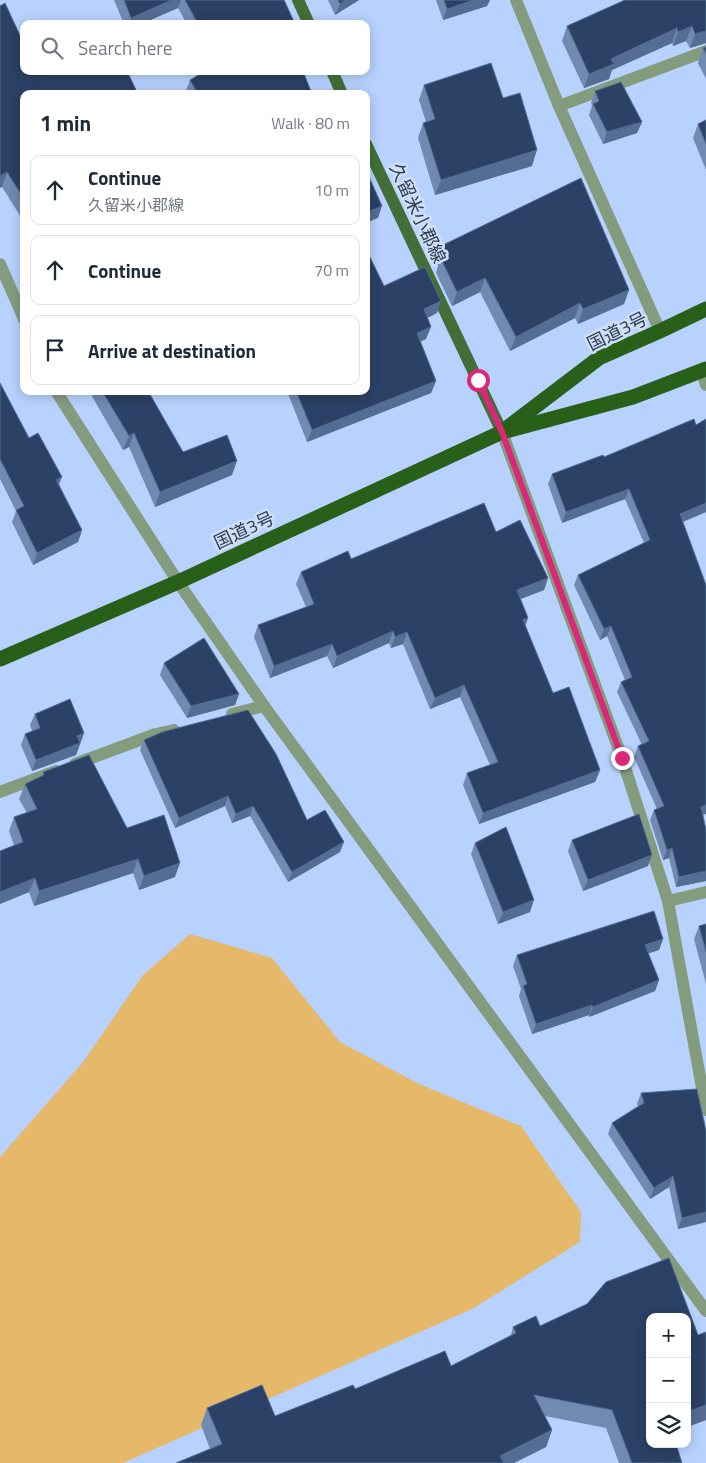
<!DOCTYPE html>
<meta charset="utf-8">
<style>
body{margin:0;font-family:"Titillium Web","Noto Sans JP",sans-serif;background:#f2f2f3;color:#1f2937}
.controls{position:absolute;right:15px;bottom:15px;display:grid;overflow:hidden;border-radius:10px;box-shadow:0 2px 12px #0003}
.controls button{width:45px;height:45px;display:grid;place-items:center;padding:0;border:0;border-bottom:1px solid #e0e1e3;background:#fff;color:#1f2937;font:25px sans-serif}
.stop{position:absolute;width:15px;height:15px;margin:-11px;border:4px solid #db2777;border-radius:50%;background:#fff}
.stop.end{background:#db2777;border-color:#fff;box-shadow:0 1px 5px #0008}
.list{margin:0;padding:0;list-style:none}
h2{display:flex;justify-content:space-between;align-items:center;height:65px;margin:0;padding:0 20px;font-size:21px}
h2 small{font-size:16px;font-weight:400;color:#747a83}
.list li{display:grid;grid-template-columns:32px 1fr auto;gap:15px;align-items:center;box-sizing:border-box;height:70px;margin:0 10px 10px;padding:0 10px;border:1px solid #e0e1e3;border-radius:10px}
.list b{display:block;font-size:19px;white-space:nowrap}
.list p{margin:0;font-size:16px;white-space:nowrap;color:#747a83}
.list em{font-size:16px;font-style:normal;color:#747a83}
.icon{flex:none;width:28px;height:28px;fill:none;stroke:currentColor;stroke-width:2;stroke-linecap:round;stroke-linejoin:round}
.map{position:relative;flex:none;width:706px;height:1463px;overflow:hidden}
.search{position:absolute;background:#fff;box-shadow:0 2px 12px #0003;left:20px;top:20px;width:350px;height:55px;display:flex;align-items:center;gap:12px;box-sizing:border-box;padding:0 18px;border-radius:10px;color:#747a83;font-size:19px}
.panel{position:absolute;background:#fff;box-shadow:0 2px 12px #0003;left:20px;top:90px;width:350px;height:305px;border-radius:10px}
.map>svg:first-child{display:block}
.green{fill:#e6b86a}
.lines{fill:none;stroke-linecap:round;stroke-linejoin:round}
.minor{stroke:#849c7e;stroke-width:12}
.major{stroke:#426f37;stroke-width:12}
.highway{stroke:#285f19;stroke-width:15}
.wall{fill:#718ab2}
.shaded-wall{fill:#556c93}
.building{fill:#2b4165;stroke:#556c93}
.route{stroke:#db2777;stroke-width:6}
.labels{text-anchor:middle;dominant-baseline:central;stroke-width:5;stroke-linejoin:round;paint-order:stroke}
.street-label{font-size:18px;fill:#303b4d;stroke:#cedff9}
</style>
<div class="map">
<svg width="706" height="1463" viewBox="0 0 706 1463">
<rect width="100%" height="100%" fill="#b7d2fe"/>
<polygon class="green" points="190,934 272,958 340,1042 419,1084 521,1126 581,1212 580,1242 472,1309 123,1463 0,1463 0,1157 83,1062 143,975"/>
<g class="lines">
<g class="minor">
<polyline points="516,0 559,106 660,331"/>
<polyline points="559,106 706,51"/>
<polyline points="0,264 24,319"/>
<polyline points="702,371 706,385"/>
<polyline points="56,391 178,582 264,706 706,1311"/>
<polyline points="502,432 622,758 668,901 706,1110"/>
<polyline points="232,714 264,706"/>
<polyline points="75,764 156,734 174,730"/>
<polyline points="0,792 56,771"/>
<polyline points="668,901 706,892"/>
</g>
<g class="major">
<polyline points="298,0 309,24"/>
<polyline points="332,71 342,94"/>
<polyline points="366,144 502,432"/>
</g>
<g class="highway">
<polyline points="507,428 599,358 660,331 706,309"/>
<polyline points="0,659 178,582 502,432 633,397 706,369"/>
</g>
</g>
<g class="wall">
<polygon points="114,0 284,0 295,24 187,24 178,8 141,24 124,24"/>
<polygon points="328,0 359,0 335,15"/>
<polygon points="436,0 490,0 487,6 443,20"/>
<polygon points="706,0 706,43 690,48 686,41 673,46 672,43 612,70 609,79 584,88 562,41 567,26"/>
<polygon points="706,47 706,79 698,63 703,48"/>
<polygon points="24,71 24,222 2,187"/>
<polygon points="190,80 312,94 186,94 185,93"/>
<polygon points="424,85 503,98 532,166 435,195 418,138 423,123 426,122 419,100"/>
<polygon points="595,91 642,122 637,133 603,144 589,115 592,106 591,103"/>
<polygon points="706,120 706,170 693,138 698,124"/>
<polygon points="441,246 629,290 624,304 578,324 575,318 510,351 480,292 452,306 436,273 438,266 436,261"/>
<polygon points="384,286 437,313 427,318 426,339 420,342 436,381 431,393 307,442 287,391 366,391"/>
<polygon points="0,383 29,438 59,484 82,530 78,542 33,565 12,522 16,511 0,479"/>
<polygon points="89,391 148,391 183,452 232,475 155,507 129,447 123,450"/>
<polygon points="706,419 706,512 683,522 703,815 706,830 706,881 676,887 669,858 663,860 650,820 654,810 657,809 634,757 638,746 642,745 617,692 621,682 625,680 607,636 600,640 574,585 578,575 644,543 625,499 562,523 548,484 552,474 604,457 696,425"/>
<polygon points="496,532 548,578 544,590 520,599 525,626 553,693 600,770 595,782 479,824 463,785 467,773 490,765 460,697 430,709 403,644 391,648 389,643 333,668 327,656 270,678 254,637 258,625 306,607 296,584 301,572 351,559"/>
<polygon points="164,663 239,694 235,705 187,718 160,675"/>
<polygon points="35,714 84,733 76,755 32,771 21,745 25,734 32,731 30,725"/>
<polygon points="144,740 307,820 340,852 288,882 250,816 232,823 225,806 175,828 140,750"/>
<polygon points="43,772 127,828 175,877 139,890 133,873 34,906 29,892 0,904 0,851 14,845 9,831 14,817 27,813 19,799 25,784 42,776"/>
<polygon points="572,840 648,866 583,891 568,851"/>
<polygon points="475,843 530,912 498,924 471,854"/>
<polygon points="706,924 706,984 694,939 699,926"/>
<polygon points="663,939 659,950 648,953 659,980 655,991 589,1017 589,1015 532,1034 519,996 521,989 513,966 517,955"/>
<polygon points="641,1093 706,1222 678,1229 669,1187 650,1199 608,1134 612,1123 638,1106 637,1104"/>
<polygon points="669,1258 698,1335 706,1332 706,1420 687,1427 687,1317 650,1317 650,1444 676,1444 682,1463 619,1463 606,1428 545,1416 552,1430 546,1447 514,1463 176,1463 210,1449 201,1425 207,1408 262,1385 275,1416 353,1385 355,1389 445,1351 451,1366 511,1335 513,1327 536,1316 540,1326 587,1304 606,1282"/>
</g>
<g class="shaded-wall">
<polygon points="172,0 181,0 178,8 141,24 129,24 131,18"/>
<polygon points="345,0 359,0 335,15 340,4"/>
<polygon points="474,0 490,0 487,6 443,20 447,9"/>
<polygon points="692,26 686,41 673,46 678,32"/>
<polygon points="677,28 672,43 612,70 609,79 584,88 589,74 611,59"/>
<polygon points="706,31 706,43 690,48 695,34"/>
<polygon points="642,122 637,133 603,144 607,132"/>
<polygon points="537,150 532,166 435,195 441,180"/>
<polygon points="7,172 2,187 0,188 0,176"/>
<polygon points="382,206 378,218 366,223 366,213"/>
<polygon points="485,278 480,292 452,306 457,292"/>
<polygon points="629,290 624,304 578,324 583,309"/>
<polygon points="441,301 437,313 419,322 424,309"/>
<polygon points="580,303 575,318 510,351 516,337"/>
<polygon points="431,327 426,339 412,345 417,333"/>
<polygon points="436,381 431,393 307,442 312,430"/>
<polygon points="134,433 129,447 123,450 129,436"/>
<polygon points="237,461 232,475 155,507 160,492"/>
<polygon points="62,477 57,489 56,480"/>
<polygon points="629,489 625,499 562,523 566,512"/>
<polygon points="706,503 706,512 677,524 680,514"/>
<polygon points="82,530 78,542 33,565 37,553"/>
<polygon points="548,578 544,590 513,602 517,590"/>
<polygon points="528,618 524,630 523,620"/>
<polygon points="611,626 607,636 600,640 604,629"/>
<polygon points="393,631 389,643 333,668 337,656"/>
<polygon points="407,632 403,644 391,648 395,637"/>
<polygon points="332,644 327,656 270,678 274,666"/>
<polygon points="464,685 460,697 430,709 435,698"/>
<polygon points="239,694 235,705 187,718 191,706"/>
<polygon points="84,733 76,755 32,771 36,760 77,736"/>
<polygon points="600,770 595,782 479,824 483,813"/>
<polygon points="228,796 225,806 175,828 179,818"/>
<polygon points="706,805 706,814 697,817 701,807"/>
<polygon points="253,806 250,816 232,823 236,814"/>
<polygon points="344,842 340,852 288,882 292,872"/>
<polygon points="672,848 669,858 663,860 667,850"/>
<polygon points="652,855 648,866 583,891 588,880"/>
<polygon points="138,859 133,873 34,906 39,891"/>
<polygon points="180,863 175,877 139,890 144,876"/>
<polygon points="706,871 706,881 676,887 679,877"/>
<polygon points="35,878 29,892 0,904 0,892"/>
<polygon points="534,900 530,912 498,924 503,912"/>
<polygon points="663,939 659,950 641,956 645,945"/>
<polygon points="659,980 655,991 589,1017 593,1007"/>
<polygon points="592,1005 589,1015 532,1034 536,1024"/>
<polygon points="673,1176 669,1187 650,1199 654,1188"/>
<polygon points="706,1212 706,1222 678,1229 682,1218"/>
<polygon points="706,1405 706,1420 687,1427 687,1412"/>
<polygon points="552,1430 546,1447 514,1463 498,1463 500,1456"/>
</g>
<g class="building">
<polygon points="124,0 172,0 131,18"/>
<polygon points="185,0 284,0 295,24 198,24"/>
<polygon points="338,0 345,0 340,4"/>
<polygon points="444,0 474,0 447,9"/>
<polygon points="625,0 706,0 706,31 695,34 692,26 678,32 677,28 611,59 614,64 589,74 567,26"/>
<polygon points="5,3 24,44 24,71 127,71 138,94 24,94 24,199 7,172 0,176 0,6"/>
<polygon points="706,47 706,54 703,48"/>
<polygon points="491,63 503,98 520,93 537,150 441,180 423,123 435,119 424,85"/>
<polygon points="205,71 303,71 312,94 198,94 190,80"/>
<polygon points="621,82 642,122 607,132 593,104 599,101 595,91"/>
<polygon points="706,120 706,144 698,124"/>
<polygon points="369,177 382,206 366,213 366,178"/>
<polygon points="581,178 629,290 583,309 580,303 516,337 485,278 457,292 441,259 446,257 441,246"/>
<polygon points="366,249 384,286 425,267 441,301 424,309 431,327 417,333 436,381 312,430 296,391 366,391"/>
<polygon points="0,383 29,438 38,433 62,477 56,480 82,530 37,553 16,510 24,506 0,459"/>
<polygon points="102,391 148,391 183,452 227,435 237,461 160,492 134,433 129,436"/>
<polygon points="694,419 696,425 706,419 706,503 680,514 706,585 706,805 701,807 706,830 706,871 679,877 672,848 667,850 654,810 664,806 638,746 649,741 621,682 632,677 611,626 604,629 578,575 650,540 629,489 566,512 552,474 603,455 604,457"/>
<polygon points="484,503 496,532 520,520 548,578 517,590 528,618 523,620 553,693 569,687 600,770 483,813 467,773 498,762 464,685 435,698 407,632 395,637 393,631 337,656 332,644 274,666 258,625 314,604 301,572 348,551 351,559"/>
<polygon points="204,638 239,694 191,706 164,663"/>
<polygon points="70,699 84,733 77,736 80,743 36,760 25,734 40,728 35,714"/>
<polygon points="248,710 276,754 307,820 325,810 344,842 292,872 253,806 236,814 228,796 179,818 144,740 162,732"/>
<polygon points="89,755 127,828 164,815 180,863 144,876 138,859 39,891 35,878 0,892 0,851 23,842 14,817 37,809 25,784 44,775 43,772"/>
<polygon points="639,814 652,855 588,880 572,840"/>
<polygon points="506,827 534,900 503,912 475,843"/>
<polygon points="654,911 663,939 645,945 659,980 593,1007 592,1005 536,1024 523,986 527,984 517,955"/>
<polygon points="706,924 706,952 699,926"/>
<polygon points="697,1089 706,1131 706,1212 682,1218 673,1176 654,1188 612,1123 644,1103 641,1093"/>
<polygon points="669,1258 698,1335 706,1332 706,1405 687,1412 687,1317 650,1317 650,1444 676,1444 682,1463 632,1463 612,1410 534,1395 552,1430 500,1456 504,1463 176,1463 222,1444 207,1408 262,1385 275,1416 353,1385 355,1389 445,1351 451,1366 516,1333 513,1327 536,1316 540,1326 587,1304 606,1282"/>
</g>
<g class="lines">
<polyline class="route" points="478,380 502,432 622,758"/>
</g>
<g class="labels">
<g class="street-label">
<text transform="translate(418 213) rotate(65)">久留米小郡線</text>
<text transform="translate(617 331) rotate(-26)">国道3号</text>
<text transform="translate(244 530) rotate(-25)">国道3号</text>
</g>
</g>
</svg>
<div class="controls">
<button>+</button>
<button>−</button>
<button><svg class="icon" aria-label="layers" viewBox="0 0 24 24"><path d="M12 4l9 5-9 5-9-5zM3 14l9 5 9-5"/></svg></button>
</div>
<div class="stop" style="left:478px;top:380px"></div>
<div class="stop end" style="left:622px;top:758px"></div>
<div class="search"><svg class="icon" aria-label="search" viewBox="0 0 24 24"><circle cx="10" cy="10" r="6"/><path d="M15 15l6 6"/></svg>Search here</div>
<section class="panel">
<h2>1 min<small>Walk · 80 m</small></h2>
<ul class="list">
<li><svg class="icon" aria-label="ahead" viewBox="0 0 24 24"><path d="M12 20V5M6 11l6-6 6 6"/></svg><div><b>Continue</b><p>久留米小郡線</p></div><em>10 m</em></li>
<li><svg class="icon" aria-label="ahead" viewBox="0 0 24 24"><path d="M12 20V5M6 11l6-6 6 6"/></svg><div><b>Continue</b></div><em>70 m</em></li>
<li><svg class="icon" aria-label="arrive" viewBox="0 0 24 24"><path d="M6 21V4h12l-3 4 3 4H6"/></svg><div><b>Arrive at destination</b></div></li>
</ul>
</section>
</div>
